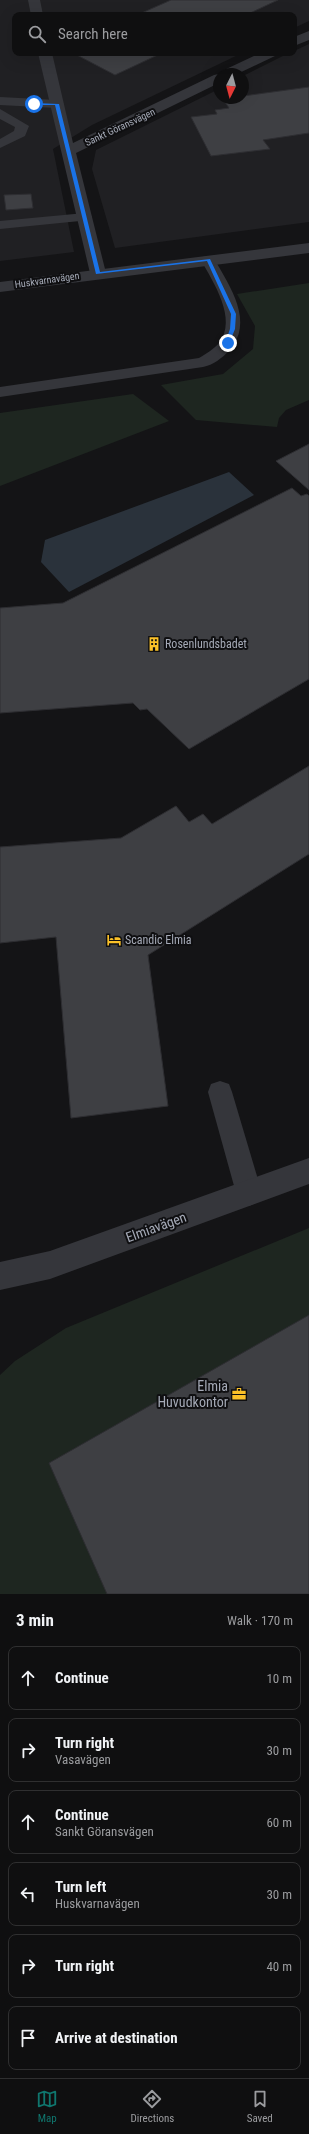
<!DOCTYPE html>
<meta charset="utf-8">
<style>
body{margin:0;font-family:"Roboto Condensed",sans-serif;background:#181819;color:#f1f3f6}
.compass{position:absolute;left:213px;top:68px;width:36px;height:36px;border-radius:50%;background:#0f0f10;box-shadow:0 4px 16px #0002;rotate:186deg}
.stop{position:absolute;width:12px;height:12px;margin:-9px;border:3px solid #1a73e8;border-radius:50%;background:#fff}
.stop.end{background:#1a73e8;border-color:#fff;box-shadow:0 1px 4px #0008}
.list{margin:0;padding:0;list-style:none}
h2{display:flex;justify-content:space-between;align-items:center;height:52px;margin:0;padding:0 16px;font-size:17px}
h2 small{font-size:13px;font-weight:400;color:#9b9c9f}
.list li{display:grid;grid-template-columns:26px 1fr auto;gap:12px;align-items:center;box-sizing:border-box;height:64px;margin:0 8px 8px;padding:0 8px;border:1px solid #2f2f30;border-radius:8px}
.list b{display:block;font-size:15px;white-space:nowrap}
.list p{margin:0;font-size:13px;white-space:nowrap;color:#9b9c9f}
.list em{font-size:13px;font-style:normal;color:#9b9c9f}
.icon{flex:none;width:22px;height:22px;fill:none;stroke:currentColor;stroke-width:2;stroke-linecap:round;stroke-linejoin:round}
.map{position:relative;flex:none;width:309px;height:1594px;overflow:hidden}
.search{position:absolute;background:#0f0f10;box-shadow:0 4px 16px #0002;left:12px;right:12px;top:12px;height:44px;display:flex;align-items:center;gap:10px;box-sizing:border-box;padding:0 14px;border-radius:8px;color:#9b9c9f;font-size:15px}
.sheet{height:484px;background:#0f0f10}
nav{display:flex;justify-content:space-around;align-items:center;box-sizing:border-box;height:56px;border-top:1px solid #2f2f30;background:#0f0f10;font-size:11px;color:#9b9c9f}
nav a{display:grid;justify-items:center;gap:2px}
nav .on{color:#0f766e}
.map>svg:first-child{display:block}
.built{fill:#202023}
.green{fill:#1e2620}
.water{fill:#2a323b}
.building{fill:#3e3f43;stroke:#2e2e32}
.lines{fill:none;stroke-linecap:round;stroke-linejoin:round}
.service{fill:#35363b;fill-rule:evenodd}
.minor{fill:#35363b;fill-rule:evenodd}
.tertiary{fill:#35363b;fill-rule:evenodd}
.route{fill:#1a73e8}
.labels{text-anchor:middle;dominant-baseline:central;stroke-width:4;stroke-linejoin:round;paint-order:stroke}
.far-street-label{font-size:10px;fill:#a5aab7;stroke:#0f0f11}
.poi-label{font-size:12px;fill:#a5aab7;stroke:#0f0f11;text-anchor:start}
.near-street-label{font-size:14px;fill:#a5aab7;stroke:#0f0f11}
.near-poi-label{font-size:14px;fill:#a5aab7;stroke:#0f0f11;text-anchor:end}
</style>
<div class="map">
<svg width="309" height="1594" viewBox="0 0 309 1594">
<rect width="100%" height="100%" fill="#141416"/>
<g class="built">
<polygon points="0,0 309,0 309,21 294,28 294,15 15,15 15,53 242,53 92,125 53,149 74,252 0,261"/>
<polygon points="309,44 309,222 115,248 92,169 96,150 219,89 219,98 243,98 243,76 289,53 294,53 294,51"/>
</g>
<g class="green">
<polygon points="309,283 309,400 286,410 279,418 277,427 196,420 161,385 223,374 253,349 255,326 237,294"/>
<polygon points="133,394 169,421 0,486 0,413"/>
<polygon points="309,1228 309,1315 49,1463 107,1594 0,1594 0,1375 15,1361 66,1328"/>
</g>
<polygon class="water" points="229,472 254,495 69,592 41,562 45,540"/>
<g class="building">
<polygon points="171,0 278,0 246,15 137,15"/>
<polygon points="73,53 162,53 115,75"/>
<polygon points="309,87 309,133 263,140 270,149 211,156 191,117 217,114 215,110 229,108 223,99 243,98 243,96"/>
<polygon points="31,194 33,208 6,210 4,195"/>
<polygon points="309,444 309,490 276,461"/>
<polygon points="292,488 301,496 307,494 309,496 309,679 189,749 147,709 140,710 133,703 0,713 0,608 63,603"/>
<polygon points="309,766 309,854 148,955 168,1106 71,1118 56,937 0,943 0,847 121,838 176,806 189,822 203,814 212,824"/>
<polygon points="309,1315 309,1594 107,1594 49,1463"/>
</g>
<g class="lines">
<g class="service">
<polygon points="0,97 57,100 64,104 57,108 0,105"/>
<polygon points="0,109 29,126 25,136 0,148 0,139 14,131 15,127 0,119"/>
<polygon points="85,213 90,214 92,217 90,220 0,229 0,221"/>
<path d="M208,256L213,257L215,260C230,287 255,322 229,351C222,358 213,365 203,367L0,397V387L199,358C206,354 214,349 219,343C238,319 213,282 201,260L203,257Z"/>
<polygon points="220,1081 229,1084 232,1092 262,1193 258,1202 249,1206 240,1202 236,1193 208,1092 211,1084"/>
</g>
<g class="minor">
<polygon points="28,0 40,0 43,15 31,15"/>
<polygon points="309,31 309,40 294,46 294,37"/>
<polygon points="38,53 52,53 73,143 214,75 219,74 219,83 76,153 106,273 104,276 92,276 90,273"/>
<polygon points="260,53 277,53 275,56 237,74 220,74 222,71"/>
<polygon points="309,1158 309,1184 50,1279 0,1290 0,1262 50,1251"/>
</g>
<polygon class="tertiary" points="309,243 309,253 0,292 0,282"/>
</g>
<polygon class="route" points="34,103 59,104 100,272 210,259 236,314 235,329 229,344 225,343 230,329 231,314 207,261 96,274 55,105 33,105"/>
<defs>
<symbol id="building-bare" viewBox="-9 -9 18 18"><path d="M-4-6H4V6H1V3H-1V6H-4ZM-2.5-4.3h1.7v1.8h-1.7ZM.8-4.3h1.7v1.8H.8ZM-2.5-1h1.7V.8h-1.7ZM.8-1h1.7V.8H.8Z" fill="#fbc128" stroke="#0f0f11" stroke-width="2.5" paint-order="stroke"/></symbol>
<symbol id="hotel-bare" viewBox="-9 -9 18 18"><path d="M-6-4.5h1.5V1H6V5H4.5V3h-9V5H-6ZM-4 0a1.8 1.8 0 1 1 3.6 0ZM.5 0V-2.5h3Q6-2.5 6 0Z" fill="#fbc128" stroke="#0f0f11" stroke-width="2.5" paint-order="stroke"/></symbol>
<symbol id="office-bare" viewBox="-9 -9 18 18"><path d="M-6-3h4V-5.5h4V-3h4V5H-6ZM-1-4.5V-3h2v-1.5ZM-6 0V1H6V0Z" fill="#fbc128" stroke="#0f0f11" stroke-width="2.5" paint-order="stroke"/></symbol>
</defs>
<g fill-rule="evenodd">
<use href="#building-bare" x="144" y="634" width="20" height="20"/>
<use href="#hotel-bare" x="104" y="930" width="20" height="20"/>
<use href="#office-bare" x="229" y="1384" width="20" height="20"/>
</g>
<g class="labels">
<g class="far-street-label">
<text transform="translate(120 127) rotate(-25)">Sankt Göransvägen</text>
<text transform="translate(47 280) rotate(-8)">Huskvarnavägen</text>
</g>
<g class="poi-label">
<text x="165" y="644">Rosenlundsbadet</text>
<text x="125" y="940">Scandic Elmia</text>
</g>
<g class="near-street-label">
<text transform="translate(156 1227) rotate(-20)">Elmiavägen</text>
</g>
<g class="near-poi-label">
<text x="228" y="1386">Elmia<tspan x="228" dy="16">Huvudkontor</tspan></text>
</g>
</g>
</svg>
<svg class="compass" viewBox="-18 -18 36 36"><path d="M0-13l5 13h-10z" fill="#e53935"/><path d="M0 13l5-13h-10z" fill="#9b9c9f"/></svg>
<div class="stop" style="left:34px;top:104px"></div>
<div class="stop end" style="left:228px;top:343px"></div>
<div class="search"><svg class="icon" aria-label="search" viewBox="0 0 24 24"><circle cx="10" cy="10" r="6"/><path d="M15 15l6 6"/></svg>Search here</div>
</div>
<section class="sheet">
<h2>3 min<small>Walk · 170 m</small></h2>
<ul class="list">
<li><svg class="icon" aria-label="ahead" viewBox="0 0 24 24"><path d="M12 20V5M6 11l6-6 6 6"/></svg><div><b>Continue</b></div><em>10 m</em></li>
<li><svg class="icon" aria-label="right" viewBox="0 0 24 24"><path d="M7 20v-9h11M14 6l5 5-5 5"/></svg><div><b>Turn right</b><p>Vasavägen</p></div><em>30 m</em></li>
<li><svg class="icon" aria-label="ahead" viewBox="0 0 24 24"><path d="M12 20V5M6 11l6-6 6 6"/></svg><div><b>Continue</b><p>Sankt Göransvägen</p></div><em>60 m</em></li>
<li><svg class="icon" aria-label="left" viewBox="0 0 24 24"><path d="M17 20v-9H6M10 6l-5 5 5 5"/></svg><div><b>Turn left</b><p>Huskvarnavägen</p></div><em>30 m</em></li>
<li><svg class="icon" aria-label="right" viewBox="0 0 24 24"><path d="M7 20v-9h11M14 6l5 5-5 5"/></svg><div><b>Turn right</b></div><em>40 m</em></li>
<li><svg class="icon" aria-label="arrive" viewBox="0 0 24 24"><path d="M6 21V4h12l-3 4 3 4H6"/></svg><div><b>Arrive at destination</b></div></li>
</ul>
</section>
<nav>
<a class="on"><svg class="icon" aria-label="map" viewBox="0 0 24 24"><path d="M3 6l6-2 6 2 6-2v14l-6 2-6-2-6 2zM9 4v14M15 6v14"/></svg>Map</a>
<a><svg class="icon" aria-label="directions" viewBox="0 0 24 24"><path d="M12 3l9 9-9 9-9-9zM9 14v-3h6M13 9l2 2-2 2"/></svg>Directions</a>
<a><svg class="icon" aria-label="saved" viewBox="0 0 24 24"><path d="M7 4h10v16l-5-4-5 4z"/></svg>Saved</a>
</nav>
